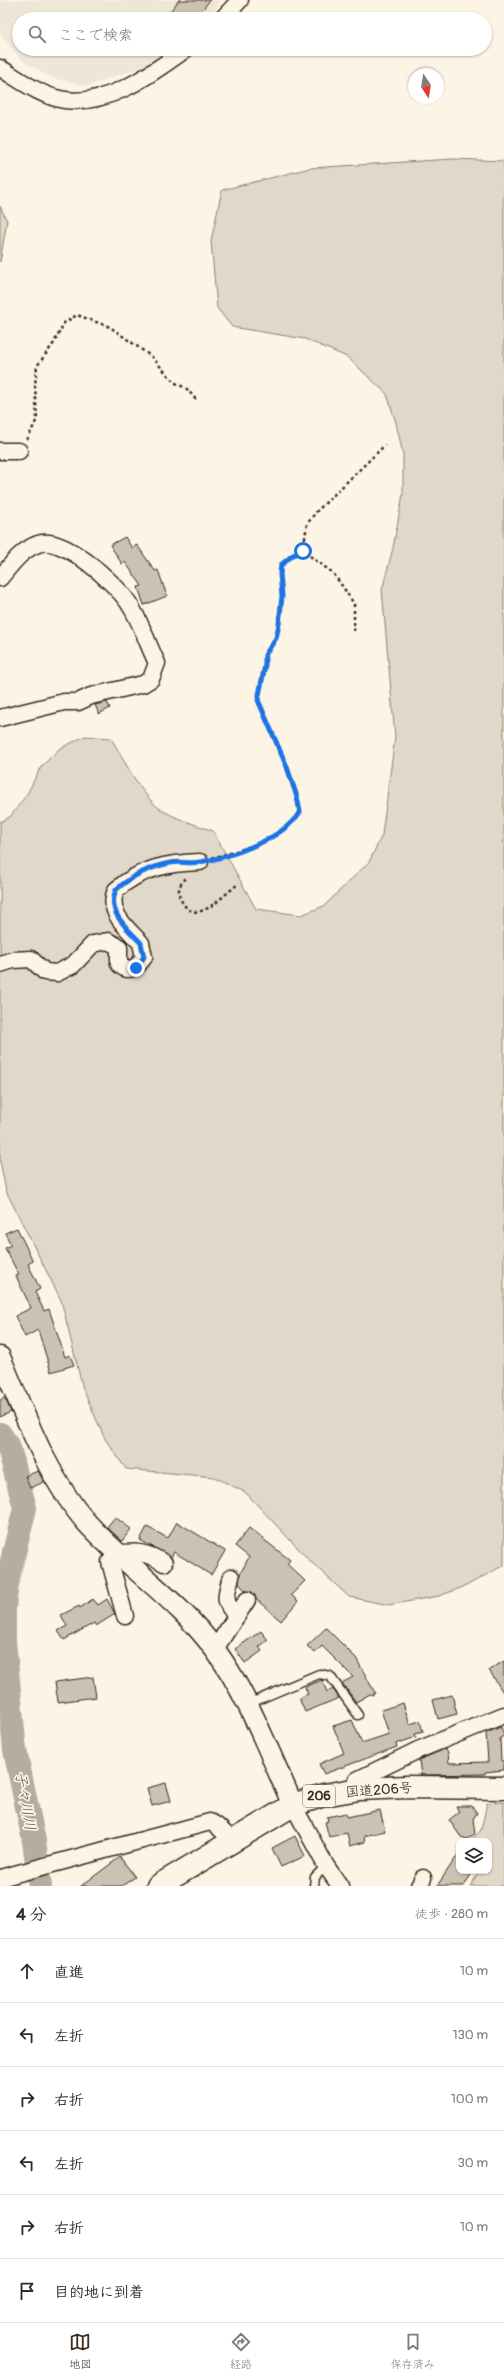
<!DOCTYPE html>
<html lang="ja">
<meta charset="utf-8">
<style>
body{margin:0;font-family:Pangolin,"Klee One",sans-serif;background:#f2f2f3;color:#2b2b33}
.controls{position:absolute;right:12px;bottom:12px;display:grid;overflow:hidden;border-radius:8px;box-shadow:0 1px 3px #0004}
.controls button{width:36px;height:36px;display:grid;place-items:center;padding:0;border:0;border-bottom:1px solid #e1e1e2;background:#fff;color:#2b2b33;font:20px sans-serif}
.compass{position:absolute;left:408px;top:68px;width:36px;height:36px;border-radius:50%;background:#fff;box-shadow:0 1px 3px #0004;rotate:168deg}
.stop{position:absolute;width:12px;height:12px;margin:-9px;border:3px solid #1a73e8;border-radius:50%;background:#fff}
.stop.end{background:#1a73e8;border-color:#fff;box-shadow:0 1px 4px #0008}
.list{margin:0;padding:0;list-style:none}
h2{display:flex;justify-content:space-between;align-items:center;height:52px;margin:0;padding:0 16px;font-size:17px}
h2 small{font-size:13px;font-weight:400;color:#7c7c81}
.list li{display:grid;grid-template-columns:26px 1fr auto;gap:12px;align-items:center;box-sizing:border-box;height:64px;padding:0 16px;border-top:1px solid #e1e1e2}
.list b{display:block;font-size:15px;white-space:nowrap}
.list em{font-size:13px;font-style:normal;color:#7c7c81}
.icon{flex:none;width:22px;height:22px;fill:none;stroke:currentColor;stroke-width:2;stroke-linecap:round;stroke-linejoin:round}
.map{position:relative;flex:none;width:504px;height:1886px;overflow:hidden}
.search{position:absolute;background:#fff;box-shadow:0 1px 3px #0004;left:12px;right:12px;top:12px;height:44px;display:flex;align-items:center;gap:10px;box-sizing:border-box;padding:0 14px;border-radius:22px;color:#7c7c81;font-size:15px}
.sheet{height:436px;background:#fff}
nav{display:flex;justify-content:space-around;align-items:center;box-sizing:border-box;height:56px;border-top:1px solid #e1e1e2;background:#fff;font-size:11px;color:#7c7c81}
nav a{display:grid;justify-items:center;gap:2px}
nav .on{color:#3b2a1e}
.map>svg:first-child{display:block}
.built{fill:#eee6d6}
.green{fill:#e0d8c8;stroke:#8e8173}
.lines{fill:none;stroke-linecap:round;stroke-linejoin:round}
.river{stroke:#b7ad9e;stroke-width:24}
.building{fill:#ccc2b3;stroke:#3b2a1e}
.service-casing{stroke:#3b2a1e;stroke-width:11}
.minor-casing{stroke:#3b2a1e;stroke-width:19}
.tertiary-casing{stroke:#3b2a1e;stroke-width:23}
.trunk-casing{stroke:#3b2a1e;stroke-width:25}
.path{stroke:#3b2a1e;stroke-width:2.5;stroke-dasharray:3 3;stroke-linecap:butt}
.service{stroke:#fcf5e5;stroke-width:8}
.minor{stroke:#fcf5e5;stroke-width:16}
.tertiary{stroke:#fcf5e5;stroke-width:20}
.trunk{stroke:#fcf5e5;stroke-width:22}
.route{stroke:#1a73e8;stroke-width:5}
.labels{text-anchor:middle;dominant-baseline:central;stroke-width:3.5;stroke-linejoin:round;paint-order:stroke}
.shield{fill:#fcf5e5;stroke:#75675a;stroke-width:1}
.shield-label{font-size:13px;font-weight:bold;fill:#3b2a1e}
.street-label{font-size:14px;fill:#3b2a1e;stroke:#fcf5e5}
.water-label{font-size:15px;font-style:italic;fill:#605144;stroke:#fcf5e5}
</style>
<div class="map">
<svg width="504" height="1886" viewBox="0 0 504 1886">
<rect width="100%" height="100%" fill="#fcf5e5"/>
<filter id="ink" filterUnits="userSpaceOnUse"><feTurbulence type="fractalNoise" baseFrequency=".025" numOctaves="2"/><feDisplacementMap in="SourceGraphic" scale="8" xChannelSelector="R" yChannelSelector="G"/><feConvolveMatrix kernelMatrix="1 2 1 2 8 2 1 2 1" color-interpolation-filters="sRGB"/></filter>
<g filter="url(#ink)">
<polygon class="built" points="0,0 222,0 207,19 19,19 19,49 172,49 156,62 87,86 52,78 21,60 0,33"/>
<g class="green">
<path d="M452,159L504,161V1565L466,1586L439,1596L389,1605L349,1597L309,1560L245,1492L214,1477L126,1469L105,1439L83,1389L61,1300L6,1191L0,1161V822L10,817L27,794L41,767L59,749L85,736L111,738C122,757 142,796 159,808C175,819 195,824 213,831L256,909L301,915L324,906L369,862L382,835L395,737L382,590L393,548L403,494V454L396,423L387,394L347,357L305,339L232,327L217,308L211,241L222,190L310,168Z"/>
<polygon points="0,206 7,221 0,262"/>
<polygon points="504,1802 504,1886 470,1886 480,1871 489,1871 489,1841 471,1841 481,1830 487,1803"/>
</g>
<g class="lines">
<polyline class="river" points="0,1434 9,1448 25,1508 8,1577 4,1607 4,1641 15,1750 34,1841 40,1886"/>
</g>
<g class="building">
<polygon points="179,0 210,0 195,19 164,19"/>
<polygon points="125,537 132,548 137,545 155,571 158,570 167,596 144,605 138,587 142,586 125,562 122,564 110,545"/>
<polygon points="107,702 110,708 99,714 95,705"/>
<polygon points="17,1228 33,1261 28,1264 40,1289 35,1292 44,1311 49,1309 65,1357 70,1355 74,1365 51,1372 38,1330 25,1337 15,1316 31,1308 16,1276 19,1275 5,1248 11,1245 5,1233"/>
<polygon points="5,1398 11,1412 0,1417 0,1400"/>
<polygon points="38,1471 44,1482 30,1488 25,1476"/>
<polygon points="115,1517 131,1529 122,1541 107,1527"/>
<polygon points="177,1522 225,1551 211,1575 174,1552 171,1557 140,1540 147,1527 168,1538"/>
<polygon points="249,1528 290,1560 287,1564 305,1581 291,1595 298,1601 281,1621 256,1599 252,1592 246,1591 239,1584 240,1574 249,1557 235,1546"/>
<polygon points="93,1599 98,1605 107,1599 115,1614 96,1626 94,1623 64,1640 58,1631 67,1626 61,1615 79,1606 80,1608"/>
<polygon points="326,1628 356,1658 375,1693 372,1695 370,1694 356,1702 342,1683 353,1677 322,1646 315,1653 307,1646"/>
<polygon points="261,1631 268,1640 259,1647 262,1651 245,1663 235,1649"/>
<polygon points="504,1661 504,1694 489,1670"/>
<polygon points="93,1677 96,1697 58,1702 55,1682"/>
<polygon points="322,1680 327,1692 333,1689 339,1698 305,1712 299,1698 308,1694 305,1687"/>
<polygon points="452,1695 457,1714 438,1719 433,1700"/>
<polygon points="403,1703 410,1724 420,1721 423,1732 415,1734 416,1737 396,1744 397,1747 324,1774 319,1764 344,1753 333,1726 352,1720 362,1743 389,1734 381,1710"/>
<polygon points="501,1727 504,1736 500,1738 501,1761 504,1761 504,1770 485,1772 485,1774 421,1775 419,1760 445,1749 448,1753 449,1763 488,1762 486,1733"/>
<polygon points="166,1783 171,1801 152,1806 147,1788"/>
<polygon points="456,1806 472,1806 477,1813 473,1819 475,1834 467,1839 461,1837 449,1820 459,1812"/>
<polygon points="380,1810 385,1831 364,1836 365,1842 350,1846 347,1833 329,1837 325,1822 328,1821 327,1817 346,1813 347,1817"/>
<polygon points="295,1836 305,1856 281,1867 272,1848"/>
<polygon points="459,1853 459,1871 473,1871 464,1886 437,1886"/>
<polygon points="120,1857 135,1877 122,1886 81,1886"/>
</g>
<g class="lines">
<defs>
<g id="service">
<polyline points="248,1704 319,1674 330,1676 358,1715"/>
<polyline points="314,1886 315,1877 326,1866"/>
</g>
<g id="minor">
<polyline points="222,19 240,0"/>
<path d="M0,68C20,80 42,97 65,100C110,106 152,73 186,49"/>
<polyline points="0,451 19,451"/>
<path d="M0,578C11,565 21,550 38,544C62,534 115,583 128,602C141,621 147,643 157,663L151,679L143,684L91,696L78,702H64L0,718"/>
<path d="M0,964L13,960L31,959L45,972L57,973L73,965L93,944L108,941L119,947V964C128,974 138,967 144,957L141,943C127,928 106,912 116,890C141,868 168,863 200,862"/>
<path d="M231,1577C226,1595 222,1602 237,1616"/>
<path d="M125,1616L110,1562L117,1554C136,1551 147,1552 164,1563"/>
<polyline points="215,1649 247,1600"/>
<polyline points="351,1790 357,1780 418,1750 504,1715"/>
<polyline points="293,1805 326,1866 340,1886"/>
<path d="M0,1878L210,1822C219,1825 224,1834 232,1840"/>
<polyline points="419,1886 423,1878"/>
</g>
<path id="tertiary" d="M0,1357C24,1412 47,1478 87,1523C128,1568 180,1601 216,1651C249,1697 269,1753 293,1805"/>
<polyline id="trunk" points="158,1886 293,1805 324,1795 359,1789 407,1787 504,1788"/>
</defs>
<use href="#service" class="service-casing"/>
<use href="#minor" class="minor-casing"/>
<use href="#tertiary" class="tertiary-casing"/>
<use href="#trunk" class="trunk-casing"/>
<g class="path">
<polyline points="27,440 37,419 35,385 37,366 54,343 64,323 77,315 110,327 152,357 174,382 187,389 197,401"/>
<polyline points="303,551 307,524 316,512 385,445"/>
<path d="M212,858C242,850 282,840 300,812L297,797L287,767L258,700L265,665V655L276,638L279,624L282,596L280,574L281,565L293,555L303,551L333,573L345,590L354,604V631"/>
<path d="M185,878C180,884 177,891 180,898C195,931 222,895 237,885"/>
</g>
<use href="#service" class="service"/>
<use href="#minor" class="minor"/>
<use href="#tertiary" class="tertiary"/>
<use href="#trunk" class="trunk"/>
</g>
</g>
<g class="lines" filter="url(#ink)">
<path class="route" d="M136,968L144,957L141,943C127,928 106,912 116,890C130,877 150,867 170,863C180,861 190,864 200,862C231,857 283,839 300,812L297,797L287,767L258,700L265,665V655L276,638L279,624L282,596L280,574L281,565L293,555L303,551"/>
</g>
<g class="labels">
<rect class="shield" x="303" y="1785" width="32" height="22" rx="3"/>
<g class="shield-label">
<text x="319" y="1796">206</text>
</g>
<g class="street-label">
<text transform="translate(379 1790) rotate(-4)">国道206号</text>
</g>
<g class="water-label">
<text transform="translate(25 1801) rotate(80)">子々川川</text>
</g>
</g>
</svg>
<div class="controls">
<button><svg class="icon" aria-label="layers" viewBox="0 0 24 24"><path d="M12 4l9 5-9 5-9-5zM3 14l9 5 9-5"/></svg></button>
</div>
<svg class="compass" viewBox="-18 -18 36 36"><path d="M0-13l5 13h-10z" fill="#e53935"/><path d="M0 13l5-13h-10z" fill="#7c7c81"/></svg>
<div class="stop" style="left:303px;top:551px"></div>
<div class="stop end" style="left:136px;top:968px"></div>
<div class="search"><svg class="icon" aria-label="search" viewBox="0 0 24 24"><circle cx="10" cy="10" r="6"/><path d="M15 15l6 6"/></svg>ここで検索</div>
</div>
<section class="sheet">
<h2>4 分<small>徒歩 · 280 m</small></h2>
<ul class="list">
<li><svg class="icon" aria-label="ahead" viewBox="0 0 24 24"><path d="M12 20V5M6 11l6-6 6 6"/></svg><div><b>直進</b></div><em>10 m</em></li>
<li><svg class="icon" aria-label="left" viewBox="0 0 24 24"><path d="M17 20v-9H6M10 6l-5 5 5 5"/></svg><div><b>左折</b></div><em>130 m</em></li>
<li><svg class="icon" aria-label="right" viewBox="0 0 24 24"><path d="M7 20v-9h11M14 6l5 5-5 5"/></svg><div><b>右折</b></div><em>100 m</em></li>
<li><svg class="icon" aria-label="left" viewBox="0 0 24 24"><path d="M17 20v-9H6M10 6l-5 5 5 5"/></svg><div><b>左折</b></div><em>30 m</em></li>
<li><svg class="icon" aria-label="right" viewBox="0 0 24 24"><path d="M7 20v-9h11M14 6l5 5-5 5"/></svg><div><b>右折</b></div><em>10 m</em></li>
<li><svg class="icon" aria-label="arrive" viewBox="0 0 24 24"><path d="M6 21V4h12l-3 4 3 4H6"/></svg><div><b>目的地に到着</b></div></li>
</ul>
</section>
<nav>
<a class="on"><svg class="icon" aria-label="map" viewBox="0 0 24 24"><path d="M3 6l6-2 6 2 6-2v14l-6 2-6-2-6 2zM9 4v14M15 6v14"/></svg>地図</a>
<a><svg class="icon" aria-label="directions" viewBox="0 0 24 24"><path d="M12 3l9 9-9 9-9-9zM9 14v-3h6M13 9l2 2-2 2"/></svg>経路</a>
<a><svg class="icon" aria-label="saved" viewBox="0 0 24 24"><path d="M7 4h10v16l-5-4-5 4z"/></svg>保存済み</a>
</nav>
